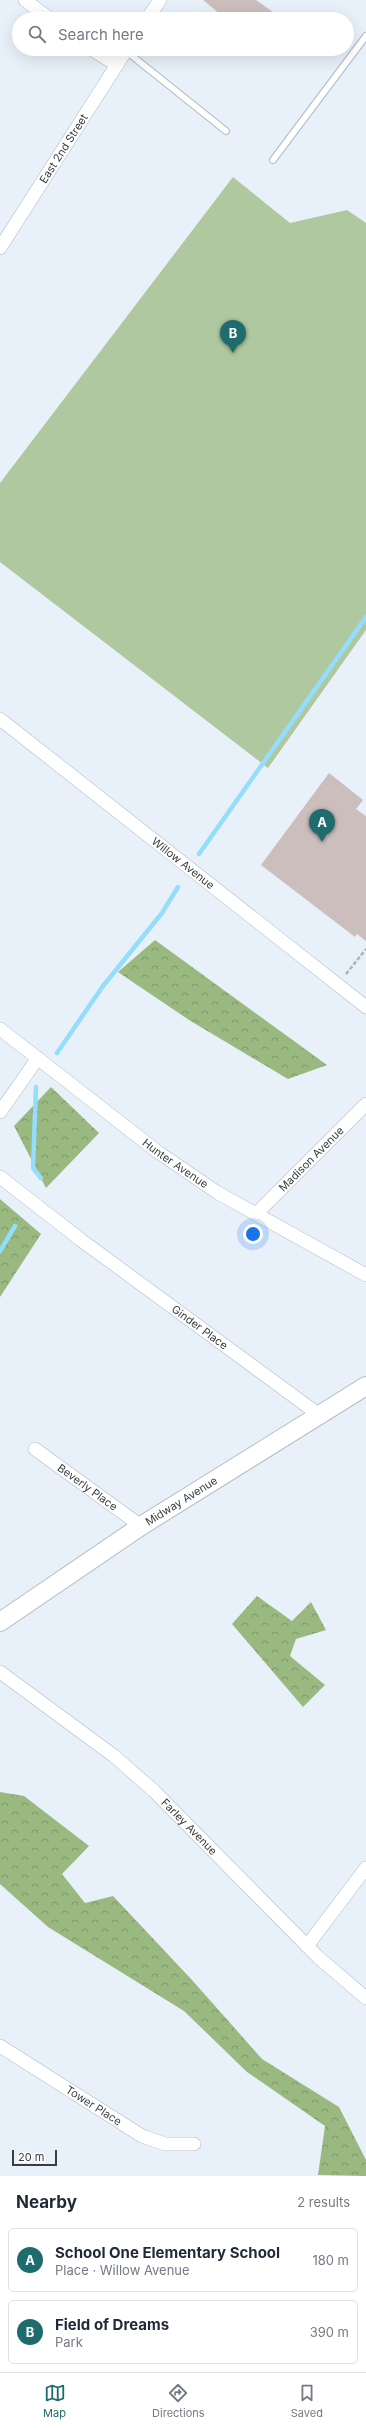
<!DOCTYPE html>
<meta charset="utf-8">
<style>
body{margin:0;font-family:Inter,sans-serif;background:#f6f6f7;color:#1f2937}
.scale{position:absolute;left:12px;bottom:10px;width:45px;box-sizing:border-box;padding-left:4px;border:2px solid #3a3d41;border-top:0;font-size:11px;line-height:14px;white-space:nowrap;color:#3a3d41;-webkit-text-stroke:3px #fdfdfd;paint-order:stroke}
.you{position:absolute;left:253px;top:1234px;width:14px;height:14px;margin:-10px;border:3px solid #fff;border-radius:50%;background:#1a73e8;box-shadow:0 0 0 6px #1a73e833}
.badge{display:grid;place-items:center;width:26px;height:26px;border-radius:50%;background:#1f6c6e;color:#fff;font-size:13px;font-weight:700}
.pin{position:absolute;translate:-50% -33px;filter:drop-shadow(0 1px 2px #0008)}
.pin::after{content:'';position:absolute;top:21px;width:14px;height:12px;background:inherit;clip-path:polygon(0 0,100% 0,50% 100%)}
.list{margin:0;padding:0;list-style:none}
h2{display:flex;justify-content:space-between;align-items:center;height:52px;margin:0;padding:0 16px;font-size:17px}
h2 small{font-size:13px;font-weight:400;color:#747a83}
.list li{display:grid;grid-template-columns:26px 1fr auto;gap:12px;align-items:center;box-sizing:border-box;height:64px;margin:0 8px 8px;padding:0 8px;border:1px solid #e0e1e3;border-radius:6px}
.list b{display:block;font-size:15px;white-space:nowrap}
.list p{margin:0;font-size:13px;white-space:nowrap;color:#747a83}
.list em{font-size:13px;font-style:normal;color:#747a83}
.icon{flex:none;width:22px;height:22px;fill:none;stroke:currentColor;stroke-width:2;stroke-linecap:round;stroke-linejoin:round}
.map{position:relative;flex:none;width:366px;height:2176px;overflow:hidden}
.search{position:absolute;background:#fff;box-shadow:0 4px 16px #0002;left:12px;right:12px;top:12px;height:44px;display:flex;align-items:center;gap:10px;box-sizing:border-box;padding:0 14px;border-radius:22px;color:#747a83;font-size:15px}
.sheet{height:196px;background:#fff}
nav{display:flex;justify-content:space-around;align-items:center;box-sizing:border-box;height:56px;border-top:1px solid #e0e1e3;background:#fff;font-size:11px;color:#747a83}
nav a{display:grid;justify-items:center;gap:2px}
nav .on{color:#1f6c6e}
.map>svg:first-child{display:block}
.forest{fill:url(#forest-crowns)}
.green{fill:#b0c89f}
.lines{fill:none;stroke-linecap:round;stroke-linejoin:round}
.stream{stroke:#94ddfc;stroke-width:4.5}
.building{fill:#cbbebd}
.lane-casing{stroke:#b1b9c2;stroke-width:8}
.street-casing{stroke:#b1b9c2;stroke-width:14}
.secondary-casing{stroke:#b1b9c2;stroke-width:20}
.path{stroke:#acb3ba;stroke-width:2.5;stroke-dasharray:4 2;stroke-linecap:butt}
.lane{stroke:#fff;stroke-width:6}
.street{stroke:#fff;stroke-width:13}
.secondary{stroke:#fff;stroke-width:18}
.labels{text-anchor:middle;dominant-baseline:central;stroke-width:4;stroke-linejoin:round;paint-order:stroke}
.street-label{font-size:11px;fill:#3a3d41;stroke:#fdfdfd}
</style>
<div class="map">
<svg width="366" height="2176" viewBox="0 0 366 2176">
<defs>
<pattern id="forest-crowns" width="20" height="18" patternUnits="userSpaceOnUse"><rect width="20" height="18" fill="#99b981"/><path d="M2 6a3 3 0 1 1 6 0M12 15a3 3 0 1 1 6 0" fill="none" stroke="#7e986b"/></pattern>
</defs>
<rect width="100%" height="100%" fill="#e8f1fa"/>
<g class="forest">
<polygon points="155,940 327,1065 288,1079 189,1020 118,972"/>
<polygon points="51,1087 99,1133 46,1188 14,1126"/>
<polygon points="0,1199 41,1234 0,1297"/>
<polygon points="257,1596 292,1621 311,1602 326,1630 296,1639 290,1656 325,1685 303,1707 232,1624"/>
<polygon points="0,1792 24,1796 89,1846 62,1874 85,1903 113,1896 192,1980 262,2059 339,2107 366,2160 366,2176 318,2175 325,2126 247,2072 184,2011 48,1927 0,1884"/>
</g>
<polygon class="green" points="233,177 290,223 347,210 366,223 366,630 268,768 0,562 0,483"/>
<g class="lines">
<g class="stream">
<polyline points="199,854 366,617"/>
<polyline points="57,1053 103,986 162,913 178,887"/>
<polyline points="36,1087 33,1168 41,1178"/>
<polyline points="0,1251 15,1226"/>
</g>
</g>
<g class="building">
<polygon points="203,0 256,0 283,19 226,19"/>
<polygon points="329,773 363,800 356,809 366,816 366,941 357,934 355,937 261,865"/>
</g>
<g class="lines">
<defs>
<g id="lane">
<polyline points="126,51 226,131"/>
<polyline points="273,160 366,36"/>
</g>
<g id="street">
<polyline points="25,0 50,19"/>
<polyline points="147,19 160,0"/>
<polyline points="91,49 117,65"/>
<path id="s1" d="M0,248L127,49"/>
<path id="s2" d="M0,719L366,1007"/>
<path id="s3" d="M0,1029L158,1152L218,1193L366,1275"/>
<polyline points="0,1112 38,1058"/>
<path id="s4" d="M0,1177L81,1240L318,1414"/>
<path id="s5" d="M256,1214L366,1104"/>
<path id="s6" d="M35,1449L141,1526"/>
<path id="s7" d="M0,1672L114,1756L154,1791L318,1957L366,1998"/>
<polyline points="307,1946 366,1868"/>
<path id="s8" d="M0,2046L142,2136L165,2144H194"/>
</g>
<g id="secondary">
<path id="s9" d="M0,1622L141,1526L366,1386"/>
</g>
</defs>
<use href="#lane" class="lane-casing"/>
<use href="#street" class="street-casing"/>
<use href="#secondary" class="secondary-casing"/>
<polyline class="path" points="346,974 366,949"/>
<use href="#lane" class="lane"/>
<use href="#street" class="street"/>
<use href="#secondary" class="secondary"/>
</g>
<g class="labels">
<g class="street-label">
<text stroke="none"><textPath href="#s1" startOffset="118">East 2nd Street</textPath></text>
<text stroke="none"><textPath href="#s2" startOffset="233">Willow Avenue</textPath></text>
<text stroke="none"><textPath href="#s5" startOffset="78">Madison Avenue</textPath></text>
<text stroke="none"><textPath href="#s3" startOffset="221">Hunter Avenue</textPath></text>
<text stroke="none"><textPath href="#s4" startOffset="250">Ginder Place</textPath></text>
<text stroke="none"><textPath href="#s6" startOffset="65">Beverly Place</textPath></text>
<text stroke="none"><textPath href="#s9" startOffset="218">Midway Avenue</textPath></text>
<text stroke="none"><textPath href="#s7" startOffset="245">Farley Avenue</textPath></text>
<text stroke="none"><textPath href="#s8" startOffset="111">Tower Place</textPath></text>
</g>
</g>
</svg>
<div class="scale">20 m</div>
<div class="you"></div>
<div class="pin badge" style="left:322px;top:842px">A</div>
<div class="pin badge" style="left:233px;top:353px">B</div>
<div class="search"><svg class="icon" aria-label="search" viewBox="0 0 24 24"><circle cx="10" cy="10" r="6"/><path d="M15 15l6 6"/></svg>Search here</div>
</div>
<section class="sheet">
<h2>Nearby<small>2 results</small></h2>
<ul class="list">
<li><span class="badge">A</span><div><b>School One Elementary School</b><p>Place · Willow Avenue</p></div><em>180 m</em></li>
<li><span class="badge">B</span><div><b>Field of Dreams</b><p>Park</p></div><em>390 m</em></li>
</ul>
</section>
<nav>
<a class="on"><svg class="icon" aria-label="map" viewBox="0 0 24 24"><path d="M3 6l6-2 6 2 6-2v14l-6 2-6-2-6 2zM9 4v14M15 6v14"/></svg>Map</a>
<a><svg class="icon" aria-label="directions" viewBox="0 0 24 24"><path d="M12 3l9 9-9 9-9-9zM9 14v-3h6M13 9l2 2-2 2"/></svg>Directions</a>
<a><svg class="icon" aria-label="saved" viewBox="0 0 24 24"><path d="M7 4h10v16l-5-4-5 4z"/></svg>Saved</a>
</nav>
